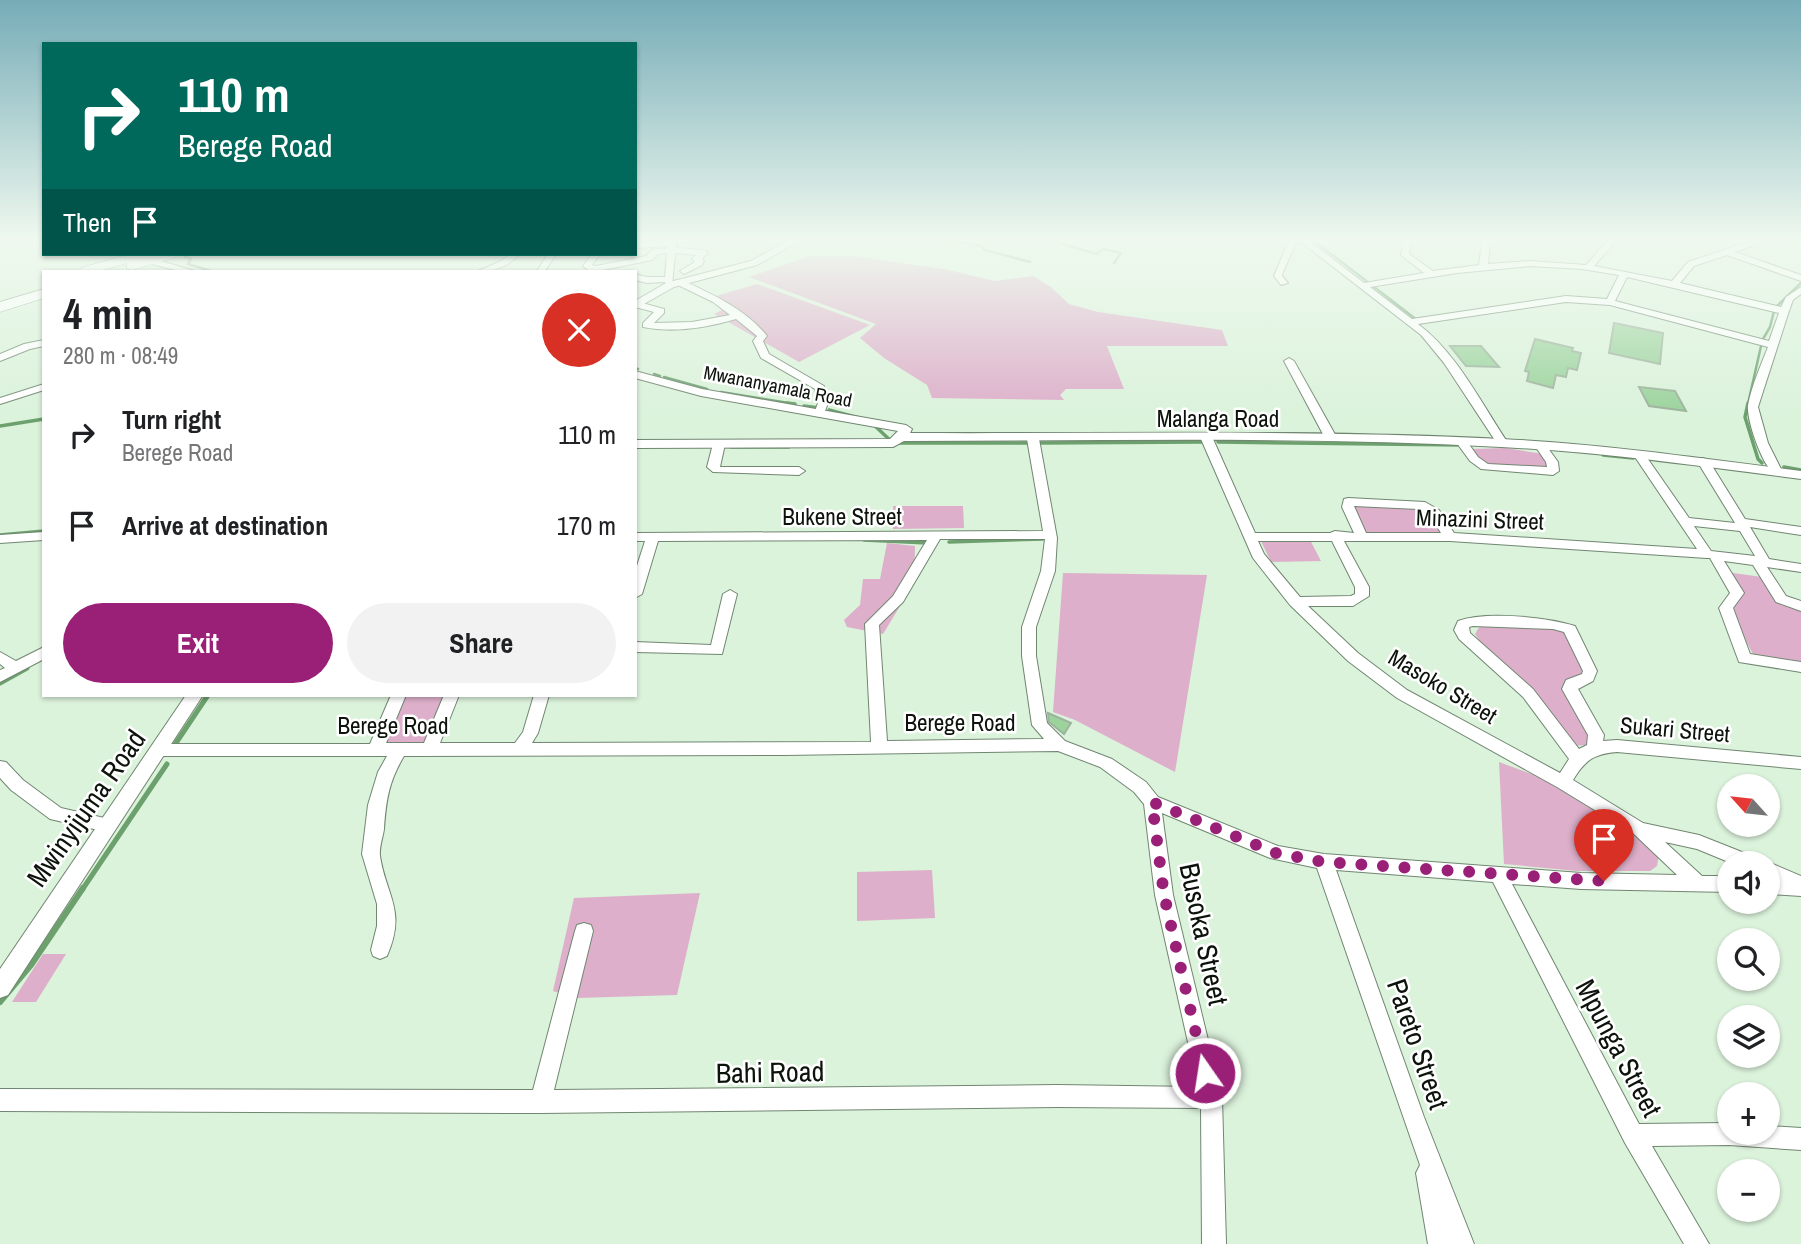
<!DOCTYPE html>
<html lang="en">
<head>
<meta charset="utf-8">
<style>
  body { margin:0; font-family:"Archivo Narrow",sans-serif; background:#f2f2f2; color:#202124; height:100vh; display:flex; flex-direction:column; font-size:26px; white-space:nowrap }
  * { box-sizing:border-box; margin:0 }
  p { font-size:23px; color:#757577 }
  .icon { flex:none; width:38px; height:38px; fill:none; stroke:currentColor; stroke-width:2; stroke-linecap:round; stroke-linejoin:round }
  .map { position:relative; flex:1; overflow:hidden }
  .details { position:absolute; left:42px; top:270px; width:595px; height:427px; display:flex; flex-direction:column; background:#fff; border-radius:0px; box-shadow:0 2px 5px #0004 }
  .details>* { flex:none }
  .guide { position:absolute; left:42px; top:42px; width:595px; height:214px; border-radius:0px; box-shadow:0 2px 5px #0004; background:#00695c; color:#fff; overflow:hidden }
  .needle { width:46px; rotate:297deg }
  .tools { position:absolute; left:1717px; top:774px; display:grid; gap:14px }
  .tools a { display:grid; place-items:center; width:63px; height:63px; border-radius:50%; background:#fff; box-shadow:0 2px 5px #0004; font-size:35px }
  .pin { position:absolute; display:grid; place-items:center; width:60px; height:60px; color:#fff; margin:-72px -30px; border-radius:50% 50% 50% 0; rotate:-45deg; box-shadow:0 0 7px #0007 }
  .pin .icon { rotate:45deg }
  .me { position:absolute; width:77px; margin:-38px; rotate:347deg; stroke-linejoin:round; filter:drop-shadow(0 0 5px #0008) }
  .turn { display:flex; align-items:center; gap:24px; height:147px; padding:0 21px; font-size:32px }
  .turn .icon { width:91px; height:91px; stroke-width:2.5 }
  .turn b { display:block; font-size:49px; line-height:60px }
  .then { display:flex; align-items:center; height:66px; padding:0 21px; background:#0003; gap:14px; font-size:26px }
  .round { display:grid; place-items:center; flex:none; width:74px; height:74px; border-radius:37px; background:#f2f2f2 }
  .summary { display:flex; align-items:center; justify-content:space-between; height:119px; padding:0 21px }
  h1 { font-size:42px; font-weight:700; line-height:52px }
  .primary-button { display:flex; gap:14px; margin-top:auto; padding:14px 21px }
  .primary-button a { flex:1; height:80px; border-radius:42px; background:#9a1f77; color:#fff; font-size:28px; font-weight:700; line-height:80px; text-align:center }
  .primary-button a+a { background:#f2f2f2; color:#202124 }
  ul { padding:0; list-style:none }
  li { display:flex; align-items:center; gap:21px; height:91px; padding:0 21px }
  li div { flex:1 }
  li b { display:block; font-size:26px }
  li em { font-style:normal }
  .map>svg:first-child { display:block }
</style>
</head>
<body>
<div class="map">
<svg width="1801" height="1244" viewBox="0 0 1801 1244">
  <rect width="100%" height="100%" fill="#dbf2db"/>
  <g fill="#ddafca">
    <path d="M810,256H854L949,270L994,281L1033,276L1051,287L1069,304L1098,312L1222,330L1228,346H1107L1124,389H1066L1060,395L1064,400L932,398L927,385L884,358L860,338L876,324L749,277Z"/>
    <path d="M757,284L870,325L799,362L714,314L730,306L716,296Z"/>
    <path d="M1506,448L1543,454L1550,470C1524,468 1484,476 1471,449Z"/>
    <path d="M1393,505L1430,510L1443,536L1365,535L1350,507Z"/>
    <path d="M893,506H963L964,528L893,529Z"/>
    <path d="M1310,540L1321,561L1271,562L1261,541Z"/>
    <path d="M887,543L915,546L914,583L883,634L847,627L844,620L860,605L863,579H880Z"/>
    <path d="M1726,572L1762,577L1783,605L1801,610V664L1754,656L1727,606L1740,597Z"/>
    <path d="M1063,573L1207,575L1175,772L1075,720L1053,712Z"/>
    <path d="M1481,624H1551L1573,630L1590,675L1572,684L1603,744L1573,746L1505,678L1475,634Z"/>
    <path d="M398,695H449L429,743L376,744Z"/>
    <path d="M1499,762L1537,776L1651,841L1659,854L1657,866L1650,871H1577L1504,864Z"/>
    <path d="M932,870L935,918L857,921V872Z"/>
    <path d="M700,893L677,995L577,998L553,991L574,898Z"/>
    <path d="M43,954H66L36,1002H12Z"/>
  </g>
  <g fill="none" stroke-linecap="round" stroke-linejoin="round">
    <g stroke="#6ca16e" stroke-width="2.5">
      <path d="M950,240L981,246L985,250L1030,262"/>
      <path d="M1049,240L1097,254L1103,249L1121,253L1114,263"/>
      <path d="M1313,240L1417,320"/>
      <path d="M190,254L185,257L191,259L188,264L211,271"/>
      <path d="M695,281L741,269"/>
      <path d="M1776,307L1801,283"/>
      <path d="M1763,339L1770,327L1774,311"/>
      <path d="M635,368L638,369"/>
      <path d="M654,374L660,376"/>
      <path d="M664,377L707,389"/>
      <path d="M721,392L795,404"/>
      <path d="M1748,404L1761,346"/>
    </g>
    <g stroke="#6ca16e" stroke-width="3.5">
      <path d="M787,403L795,404"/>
      <path d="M1748,403L1745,417L1758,459L1762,463"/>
      <path d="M804,406L820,408"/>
      <path d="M829,410L863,419"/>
      <path d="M873,424L893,443H1029"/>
      <path d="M0,426L44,419"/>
      <path d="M1218,442L1462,445"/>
      <path d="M1038,443L1203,442"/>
      <path d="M731,447H789"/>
      <path d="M1603,455L1633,458"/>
      <path d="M1784,467L1801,470"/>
      <path d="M0,535L44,531"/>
      <path d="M864,540L928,543"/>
      <path d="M949,542L1043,539"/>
    </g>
    <g stroke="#6ca16e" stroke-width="5">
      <path d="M0,683L27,668"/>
      <path d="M176,743L208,695"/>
      <path d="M82,890L167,764"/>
    </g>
    <path stroke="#6ca16e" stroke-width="6" d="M0,1002L31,965L83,888"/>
  </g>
  <g fill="#9cd39d" stroke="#9db39d" stroke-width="2">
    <path d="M1614,323L1663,333L1660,364L1609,353Z"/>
    <path d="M1535,339L1573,348L1572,351L1581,353L1577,370L1568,368L1566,377L1556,375L1553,388L1527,381L1529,372L1525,371Z"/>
    <path d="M1450,346H1481L1499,367L1466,366Z"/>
    <path d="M1639,387L1675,391L1686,411L1649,406Z"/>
    <path d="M1048,713L1071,723L1064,734L1049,722Z"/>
  </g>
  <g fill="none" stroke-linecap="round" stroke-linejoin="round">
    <defs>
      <g id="minor">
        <path d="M0,240H11L0,244Z"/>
        <path d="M668,240H676V248L704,250L708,253L702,259L704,261L702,265L684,274L680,271L695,262L692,259L696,255L675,253L672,287H666L665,282L647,283L635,280V274L647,277H665L667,253L658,254L652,260L598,271H589L583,266L592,254H600L592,265L596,266L646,256L652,250L667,248V246L635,248V242H668Z"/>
        <path d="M1289,240H1308L1364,283L1424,273L1401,255L1404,240H1412L1409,254L1433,271L1479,265L1482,240H1490L1488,264L1530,261L1586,265L1608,240H1617L1594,266L1672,281L1688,262L1754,240H1767L1735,252L1801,275V281L1727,255L1694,266L1680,283L1781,307L1786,297L1801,287V294L1793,300L1789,311L1758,407L1768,443L1782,471L1776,475C1763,469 1746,419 1748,405C1752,385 1761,365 1768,347L1610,305L1566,302L1418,324C1457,353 1481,403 1508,443L1502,446L1498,445L1444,363L1421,335L1301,242L1296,243L1283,272L1282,276L1288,283L1281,285L1274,276ZM1530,266L1582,269L1619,275L1607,299L1566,296L1412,319L1370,287L1457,273ZM1627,277L1779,313L1769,341L1615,301Z"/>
        <path d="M511,254H520C508,266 495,272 478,271L499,262Z"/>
        <path d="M548,254H556L545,271H537Z"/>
        <path d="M676,280H682C712,294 747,310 767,336L763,341L769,354L824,386L828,403L823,416H815L814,414L818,403L815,389L761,358L753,341L757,336L736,319C706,328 673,333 643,327V323L654,312L635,307V301L664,309V313L654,323L692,322L730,315L713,302L676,284Z"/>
        <path d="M44,340V346L30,349L0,361V354L24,344Z"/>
        <path d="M1289,358L1294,361L1337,438L1335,440H1327L1325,438L1284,361Z"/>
        <path d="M44,384V390L0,404V398Z"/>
        <path d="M1033,436L1039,439L1057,538L1055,571L1036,627V656L1047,723L1065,741L1112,759L1146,782L1158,797L1278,846L1324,854L1581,873L1677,875L1634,834L1557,787L1397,698L1348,661L1290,605L1253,558L1201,439L1203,437H1211L1213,439L1255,533H1330L1335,531L1354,533L1342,507L1344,499L1348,498L1425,502L1439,510L1454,533L1697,549L1633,454L1639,451L1643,452L1689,518L1735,523L1697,461L1703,458L1709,461L1745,519L1801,527V535L1750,527L1769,559L1801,564V572L1767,567L1786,596L1801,601V611L1776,602L1753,565L1724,561L1744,593L1733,608L1750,654L1801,662V672L1739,662L1719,608L1730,593L1710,558H1707L1450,541H1344L1369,587V596L1353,606H1308L1358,653L1407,690L1560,773L1569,759L1523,697L1459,639L1454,630L1458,621C1486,611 1547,617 1575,626L1597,671L1593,681L1578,689L1604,735L1603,741L1617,740L1801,757V769L1617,752C1594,754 1585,760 1573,780L1643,823L1699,835L1757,858L1760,863H1731L1697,849L1665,842L1702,876H1729V892L1581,889L1512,884L1639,1124L1729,1123V1132H1768V1126L1801,1128V1150L1729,1145L1652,1146L1709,1244H1684L1625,1143L1493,882L1336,870L1424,1117L1474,1244H1428L1416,1173L1420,1165L1317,868L1270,858L1162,813L1173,895L1222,1098L1226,1244H1202L1201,1108L1057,1107L540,1113L0,1111V1089L533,1090L575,931L577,925L584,923L591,925L593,931L554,1090L1057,1085L1198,1087L1155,895L1144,804L1134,792L1100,767L1058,751L784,755L404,756C389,781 386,800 384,829C383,837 379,847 380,856C386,896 407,910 387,956L380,959L373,956L371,950L377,926V904L362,854L368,805L378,772L387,756H161L155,754L153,750L155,746L161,744H370L391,695H406L386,743H424L444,695H459L440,743H515L523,732L534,695H549L538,733L532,743L871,742L865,624L893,596L927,540L658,541L642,594L635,598V572L645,541H635V533L1043,531L1027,439ZM1354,506L1418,509L1430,515L1441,533H1366ZM1694,526L1740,531L1755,556L1711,551ZM940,539H1045L1041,571L1022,627V656L1032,725L1044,739L887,741L879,625L903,602ZM1258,541H1332L1355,587V594L1351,596L1300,597L1264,554ZM1473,626L1553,629L1564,632L1583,671L1582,674L1566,680L1562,689L1588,735L1587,745L1579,749L1533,689L1470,633L1469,627Z"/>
        <path d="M1462,439L1466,440L1478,457L1488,464L1547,467L1546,462L1535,446L1541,443L1545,444L1558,462L1559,471L1553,475L1481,469L1470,461L1456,442Z"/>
        <path d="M719,441L725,444L720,467H799L805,471L799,475L713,472L707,467L713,444Z"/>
        <path d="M730,590L737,594L722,654L635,652V642L711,645L723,594Z"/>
        <path d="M44,647V659L0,682V670L5,668L0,664V652L16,661Z"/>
        <path d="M0,761L6,762L23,780L61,808L113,820L116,825L113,830L107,832L50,819L11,790L0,778Z"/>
        <path d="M1768,862L1801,876V896L1768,894Z"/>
      </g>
      <g id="tertiary">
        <path d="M789,240H801L757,265L674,287L635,309V301L666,283L751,261Z"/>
        <path d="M151,254H161L157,260L195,271H179L148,263L146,261Z"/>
        <path d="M635,371L702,389L906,425L912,429L910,433C1107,434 1305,429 1502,439C1602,444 1701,458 1801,471V479C1701,466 1602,452 1501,447C1303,436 1103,441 904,441L893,447L635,448V440L890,439L898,431L701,396L635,378Z"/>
        <path d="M44,532V540L0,543V535Z"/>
        <path d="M186,695H203L8,995L0,998V969Z"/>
      </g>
      <g id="trunk">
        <path d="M130,254H151L149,256L179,254L177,257L132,270L127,269V263L100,271H79L81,268Z"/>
        <path d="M44,289V298L0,312V302Z"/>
      </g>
    </defs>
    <use href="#minor" stroke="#718671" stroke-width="2"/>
    <use href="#tertiary" stroke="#718671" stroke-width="2"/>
    <use href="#trunk" stroke="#718671" stroke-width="1"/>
    <use href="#minor" fill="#fff" fill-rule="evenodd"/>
    <use href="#tertiary" fill="#fff" fill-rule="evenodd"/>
    <use href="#trunk" fill="#fff" fill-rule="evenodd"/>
  </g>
  <linearGradient id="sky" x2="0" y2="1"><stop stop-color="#76acb7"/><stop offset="0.58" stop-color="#eff9ef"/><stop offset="1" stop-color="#eff9ef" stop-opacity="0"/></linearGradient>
  <rect width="1801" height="414" fill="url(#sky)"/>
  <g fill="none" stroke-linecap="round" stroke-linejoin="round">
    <path stroke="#9a1f77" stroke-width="12" stroke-dasharray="0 21.6" d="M1205,1073L1164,895L1152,802L1276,853L1324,862L1604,881"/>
  </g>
  <g text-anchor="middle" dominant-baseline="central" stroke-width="5" stroke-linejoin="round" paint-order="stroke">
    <g font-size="19" fill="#0b130b" stroke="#fff">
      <text transform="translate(778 386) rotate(11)">Mwananyamala Road</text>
    </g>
    <g font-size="23" fill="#0b130b" stroke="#fff">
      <text x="1218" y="418">Malanga Road</text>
      <text x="842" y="516">Bukene Street</text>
      <text transform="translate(1480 519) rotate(2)">Minazini Street</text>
      <text transform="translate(1443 686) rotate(31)">Masoko Street</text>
      <text x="960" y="722">Berege Road</text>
      <text x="393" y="725">Berege Road</text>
      <text transform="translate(1675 729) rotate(5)">Sukari Street</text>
    </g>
    <g font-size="28" fill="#0b130b" stroke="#fff">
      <text transform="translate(86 808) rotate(-55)">Mwinyijuma Road</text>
      <text transform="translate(1204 934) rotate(78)">Busoka Street</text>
      <text transform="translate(1418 1044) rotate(71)">Pareto Street</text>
      <text transform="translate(1619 1048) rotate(62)">Mpunga Street</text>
      <text transform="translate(770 1072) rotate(-1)">Bahi Road</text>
    </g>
  </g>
</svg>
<div class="tools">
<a><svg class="needle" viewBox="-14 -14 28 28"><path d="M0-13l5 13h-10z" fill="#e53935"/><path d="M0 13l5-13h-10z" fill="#757577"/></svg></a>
<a><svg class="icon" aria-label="sound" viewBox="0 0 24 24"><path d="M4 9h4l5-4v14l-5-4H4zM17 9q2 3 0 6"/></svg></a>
<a><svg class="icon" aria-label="search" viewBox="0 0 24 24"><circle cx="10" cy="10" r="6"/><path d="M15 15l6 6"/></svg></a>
<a><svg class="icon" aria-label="layers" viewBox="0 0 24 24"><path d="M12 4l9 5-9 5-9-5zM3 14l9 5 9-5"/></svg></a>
<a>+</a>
<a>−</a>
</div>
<div class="pin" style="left:1604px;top:881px;background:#d93025"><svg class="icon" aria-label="arrive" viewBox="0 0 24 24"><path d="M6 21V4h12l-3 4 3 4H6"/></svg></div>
<svg class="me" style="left:1205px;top:1073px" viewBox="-20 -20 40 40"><circle r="17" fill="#9a1f77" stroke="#fff" stroke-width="3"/><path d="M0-11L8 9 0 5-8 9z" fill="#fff"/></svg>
<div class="guide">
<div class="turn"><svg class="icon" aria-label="right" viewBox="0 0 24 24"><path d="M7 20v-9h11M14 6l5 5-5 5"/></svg><div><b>110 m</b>Berege Road</div></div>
<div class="then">Then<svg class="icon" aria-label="arrive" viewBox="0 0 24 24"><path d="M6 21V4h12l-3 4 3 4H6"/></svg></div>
</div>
<section class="details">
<div class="summary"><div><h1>4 min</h1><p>280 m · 08:49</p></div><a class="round" style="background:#d93025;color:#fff"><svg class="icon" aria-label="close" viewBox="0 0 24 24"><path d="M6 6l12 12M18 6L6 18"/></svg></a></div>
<ul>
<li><svg class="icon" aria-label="right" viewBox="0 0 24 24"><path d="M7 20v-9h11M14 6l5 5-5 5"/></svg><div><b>Turn right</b><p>Berege Road</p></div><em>110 m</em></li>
<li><svg class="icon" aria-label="arrive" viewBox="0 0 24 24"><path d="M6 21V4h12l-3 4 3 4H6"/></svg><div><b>Arrive at destination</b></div><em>170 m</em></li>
</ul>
<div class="primary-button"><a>Exit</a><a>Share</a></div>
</section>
</div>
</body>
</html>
